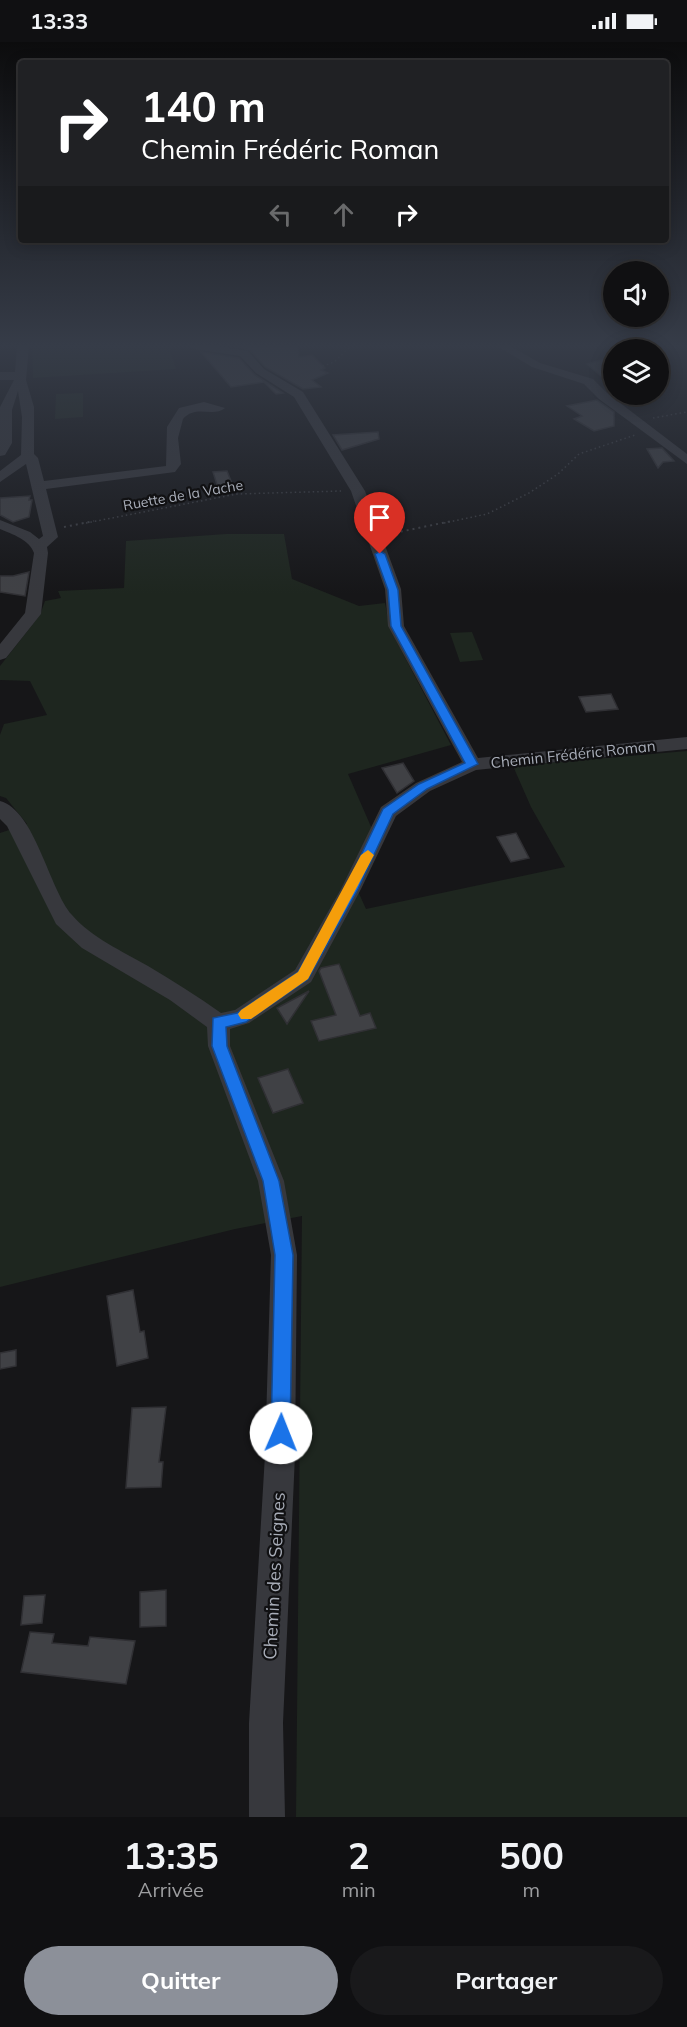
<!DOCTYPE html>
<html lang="fr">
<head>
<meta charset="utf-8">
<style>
  body { margin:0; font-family:Mulish,sans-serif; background:#19191b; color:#f1f3f6; height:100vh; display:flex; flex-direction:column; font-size:22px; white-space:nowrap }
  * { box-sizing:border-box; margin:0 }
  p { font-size:20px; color:#9c9d9f }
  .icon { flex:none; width:33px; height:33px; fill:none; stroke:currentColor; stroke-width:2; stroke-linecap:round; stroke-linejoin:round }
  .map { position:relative; height:1775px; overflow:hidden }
  .sheet { display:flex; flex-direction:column; background:#101012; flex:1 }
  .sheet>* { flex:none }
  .hud { position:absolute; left:18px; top:18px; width:651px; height:183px; border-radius:6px; box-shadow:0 3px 15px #0003,0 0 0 2px #303032; background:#202124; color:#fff; overflow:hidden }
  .buttons { position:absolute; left:603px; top:219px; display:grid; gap:12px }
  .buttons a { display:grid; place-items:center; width:66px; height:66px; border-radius:50%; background:#101012; box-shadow:0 3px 15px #0003,0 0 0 2px #303032; font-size:30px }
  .pin { position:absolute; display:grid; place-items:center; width:51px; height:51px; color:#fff; margin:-62px -26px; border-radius:50% 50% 50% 0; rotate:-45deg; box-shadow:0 0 6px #0007 }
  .pin .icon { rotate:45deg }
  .me { position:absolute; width:66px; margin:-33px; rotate:1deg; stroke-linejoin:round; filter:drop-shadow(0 0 4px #0008) }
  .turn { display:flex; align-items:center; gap:21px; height:126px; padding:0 24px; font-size:27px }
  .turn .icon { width:78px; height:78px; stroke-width:2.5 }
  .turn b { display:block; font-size:42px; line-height:51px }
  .lanes { display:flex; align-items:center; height:57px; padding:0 24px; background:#0003; justify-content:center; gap:30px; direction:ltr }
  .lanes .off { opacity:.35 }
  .eta { display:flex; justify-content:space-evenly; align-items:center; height:102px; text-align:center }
  .eta b { font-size:36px; font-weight:700; line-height:42px }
  .primary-button { display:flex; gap:12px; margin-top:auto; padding:12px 24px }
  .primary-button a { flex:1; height:69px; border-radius:36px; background:#8c9099; color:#fff; font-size:24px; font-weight:700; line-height:69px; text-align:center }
  .primary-button a+a { background:#19191b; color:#f1f3f6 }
  .status { display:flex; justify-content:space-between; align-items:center; height:42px; padding:0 30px; background:#101012; direction:ltr }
  .status svg { height:16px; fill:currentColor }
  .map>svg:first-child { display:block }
</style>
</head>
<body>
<div class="status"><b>13:33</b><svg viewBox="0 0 49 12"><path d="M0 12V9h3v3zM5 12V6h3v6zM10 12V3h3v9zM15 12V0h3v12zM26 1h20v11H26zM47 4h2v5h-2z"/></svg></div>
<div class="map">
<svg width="687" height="1775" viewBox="0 0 687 1775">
  <rect width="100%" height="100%" fill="#161618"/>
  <g fill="#1e261f">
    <path d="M32,304H173L170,309L176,327L33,336Z"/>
    <path d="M83,351V375L55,377L56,352Z"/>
    <path d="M226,492H284L292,537L359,564L385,561L390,587L451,703L348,732L372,787L352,836L366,867L565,825L531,765L513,724L687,709V1775H296L302,1174L235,1187L0,1245V791L27,782L6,756L0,754V693L4,682L47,673L30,639L0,638V624L40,573L45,559L61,556L58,549L124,546L126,499Z"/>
    <path d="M472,590L483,618L460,620L450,591Z"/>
  </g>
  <g fill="#404145" stroke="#303034" stroke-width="1.5">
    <path d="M234,304H298L299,315L312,313L325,326L321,328L328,331L312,338L321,345L303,347L265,325L250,308Z"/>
    <path d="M201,310L239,316L255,333L283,351L276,352L264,340L231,345Z"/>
    <path d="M614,314V345L587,322Z"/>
    <path d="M597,358L614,370V384L594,389L574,377L582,374L567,364Z"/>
    <path d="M378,390L379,397L342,408L333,393Z"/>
    <path d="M662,406L674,419L663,420L658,426L647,407Z"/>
    <path d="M227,429L233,444L218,446L213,430Z"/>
    <path d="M30,454L29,458H32L29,475L13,480L0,473V456Z"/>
    <path d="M29,530L25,554L0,550V534H13Z"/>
    <path d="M611,652L618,667L586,670L579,655Z"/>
    <path d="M403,721L414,739L397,751L382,726Z"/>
    <path d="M516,791L529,816L511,820L497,795Z"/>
    <path d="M339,922L360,974L370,971L376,986L319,999L311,979L336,973L319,929L321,926Z"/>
    <path d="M309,949L287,982L277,966Z"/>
    <path d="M288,1027L303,1061L273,1071L258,1036Z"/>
    <path d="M133,1248L140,1290L144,1289L148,1316L117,1324L107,1254Z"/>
    <path d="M16,1308V1324L0,1327V1311Z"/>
    <path d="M166,1365L159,1420H163L161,1445L126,1446L132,1366Z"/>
    <path d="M166,1548V1584L140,1585V1550Z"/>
    <path d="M45,1553L42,1581L21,1583L24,1554Z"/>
    <path d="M30,1590L54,1592L52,1601L88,1604L90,1595L135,1599L126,1642L21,1630Z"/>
  </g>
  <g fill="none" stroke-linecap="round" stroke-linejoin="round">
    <g stroke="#3d3f44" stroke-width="1.5" stroke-dasharray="1.5 3" stroke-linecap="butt">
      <path d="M293,335L334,320L351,304"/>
      <path d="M653,376L687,370"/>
      <path d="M86,481L237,452L341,449"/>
      <path d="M444,481L487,472L529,451L558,432L579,412L635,393"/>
    </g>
    <g stroke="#3d3f44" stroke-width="2" stroke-dasharray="2 4" stroke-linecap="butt">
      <path d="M64,485L94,479"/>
      <path d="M389,492L452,479"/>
    </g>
    <g fill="#37383d" fill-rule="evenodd">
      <path d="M17,304H29L26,338L34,365V412L38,416L44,439L166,424L167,385L179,366L204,360L225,366C213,376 196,362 183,377L178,396L181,422L175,430L46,447L58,495L47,505L48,511L41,572L6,616L0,618V602L25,571L34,511C30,498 12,492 0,487V478L30,490L39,497L43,494L26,422L0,440V429L21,413L22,375L18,349L12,368V401L5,413L0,414V365L14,338H0V330H15Z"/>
      <path d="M189,304H216L248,309L264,327L303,350L365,449L401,547L404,584L478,716L687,695V707L476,728L430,749L396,774L361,847L311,940L249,981L230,987V1004L284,1139L297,1213L295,1413L283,1681L285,1775H249V1681L265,1413L271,1213L258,1139L208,1004L207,985L170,958L82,906L56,882L7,784L0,777V759C35,768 49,847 72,873C92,896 122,909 148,924C173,939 197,954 221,971L235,968L295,928L341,847L381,765L416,741L462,720L388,584L385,547L351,449L294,355L256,331L240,314L195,307Z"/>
      <path d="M497,304H510L540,321L593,337L607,351L687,412V422L599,357L584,342L532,325Z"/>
    </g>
  </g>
  <linearGradient id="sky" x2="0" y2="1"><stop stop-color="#0c0c0d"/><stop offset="0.55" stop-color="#363c48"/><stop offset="1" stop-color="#363c48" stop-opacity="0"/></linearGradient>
  <rect width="687" height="552" fill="url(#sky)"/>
  <path fill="#1a73e8" stroke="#114b97" stroke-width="1.5" d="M380,509L385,512L398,548L401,584L478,722L427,747L393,772L358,847L308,937L246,980L226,985L227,1004L279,1139L293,1213L290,1391L287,1397L281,1400L274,1397L271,1391L275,1213L263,1139L212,1004L213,976L237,971L298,930L345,847L383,767L419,742L465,721L391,584L388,548L375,512Z"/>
  <path fill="#f59e0b" d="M368,808L374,813L308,937L251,977H241L238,972L241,968L298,930L361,813Z"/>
  <g text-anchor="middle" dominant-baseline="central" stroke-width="4.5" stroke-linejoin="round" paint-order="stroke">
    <g font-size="14" fill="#a8adb8" stroke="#111113">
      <text transform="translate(183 453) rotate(-10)">Ruette de la Vache</text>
    </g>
    <g font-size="15" fill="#a8adb8" stroke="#111113">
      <text transform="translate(573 712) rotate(-6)">Chemin Frédéric Roman</text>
    </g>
    <g font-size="18" fill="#a8adb8" stroke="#111113">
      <text transform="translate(274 1534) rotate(-87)">Chemin des Seignes</text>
    </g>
  </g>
</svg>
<div class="buttons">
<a><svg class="icon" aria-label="sound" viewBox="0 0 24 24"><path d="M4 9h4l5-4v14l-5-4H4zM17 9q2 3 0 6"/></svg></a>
<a><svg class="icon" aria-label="layers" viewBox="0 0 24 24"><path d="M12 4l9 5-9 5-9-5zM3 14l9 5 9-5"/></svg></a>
</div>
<div class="pin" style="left:380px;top:512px;background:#d93025"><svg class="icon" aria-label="arrive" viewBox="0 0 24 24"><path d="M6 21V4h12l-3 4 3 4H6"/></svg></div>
<svg class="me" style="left:281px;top:1391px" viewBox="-20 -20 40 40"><circle r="19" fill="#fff"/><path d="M0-13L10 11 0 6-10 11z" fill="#1a73e8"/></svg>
<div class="hud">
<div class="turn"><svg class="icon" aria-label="right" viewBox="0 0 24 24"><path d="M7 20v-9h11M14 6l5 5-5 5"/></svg><div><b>140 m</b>Chemin Frédéric Roman</div></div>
<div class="lanes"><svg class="icon off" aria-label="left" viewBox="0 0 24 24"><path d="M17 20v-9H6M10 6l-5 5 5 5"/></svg><svg class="icon off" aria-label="ahead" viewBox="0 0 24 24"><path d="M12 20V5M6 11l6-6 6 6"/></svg><svg class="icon" aria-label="right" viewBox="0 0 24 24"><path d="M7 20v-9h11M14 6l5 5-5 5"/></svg></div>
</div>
</div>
<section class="sheet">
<div class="eta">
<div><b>13:35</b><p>Arrivée</p></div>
<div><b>2</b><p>min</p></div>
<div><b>500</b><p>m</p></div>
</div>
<div class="primary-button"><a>Quitter</a><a>Partager</a></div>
</section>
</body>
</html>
